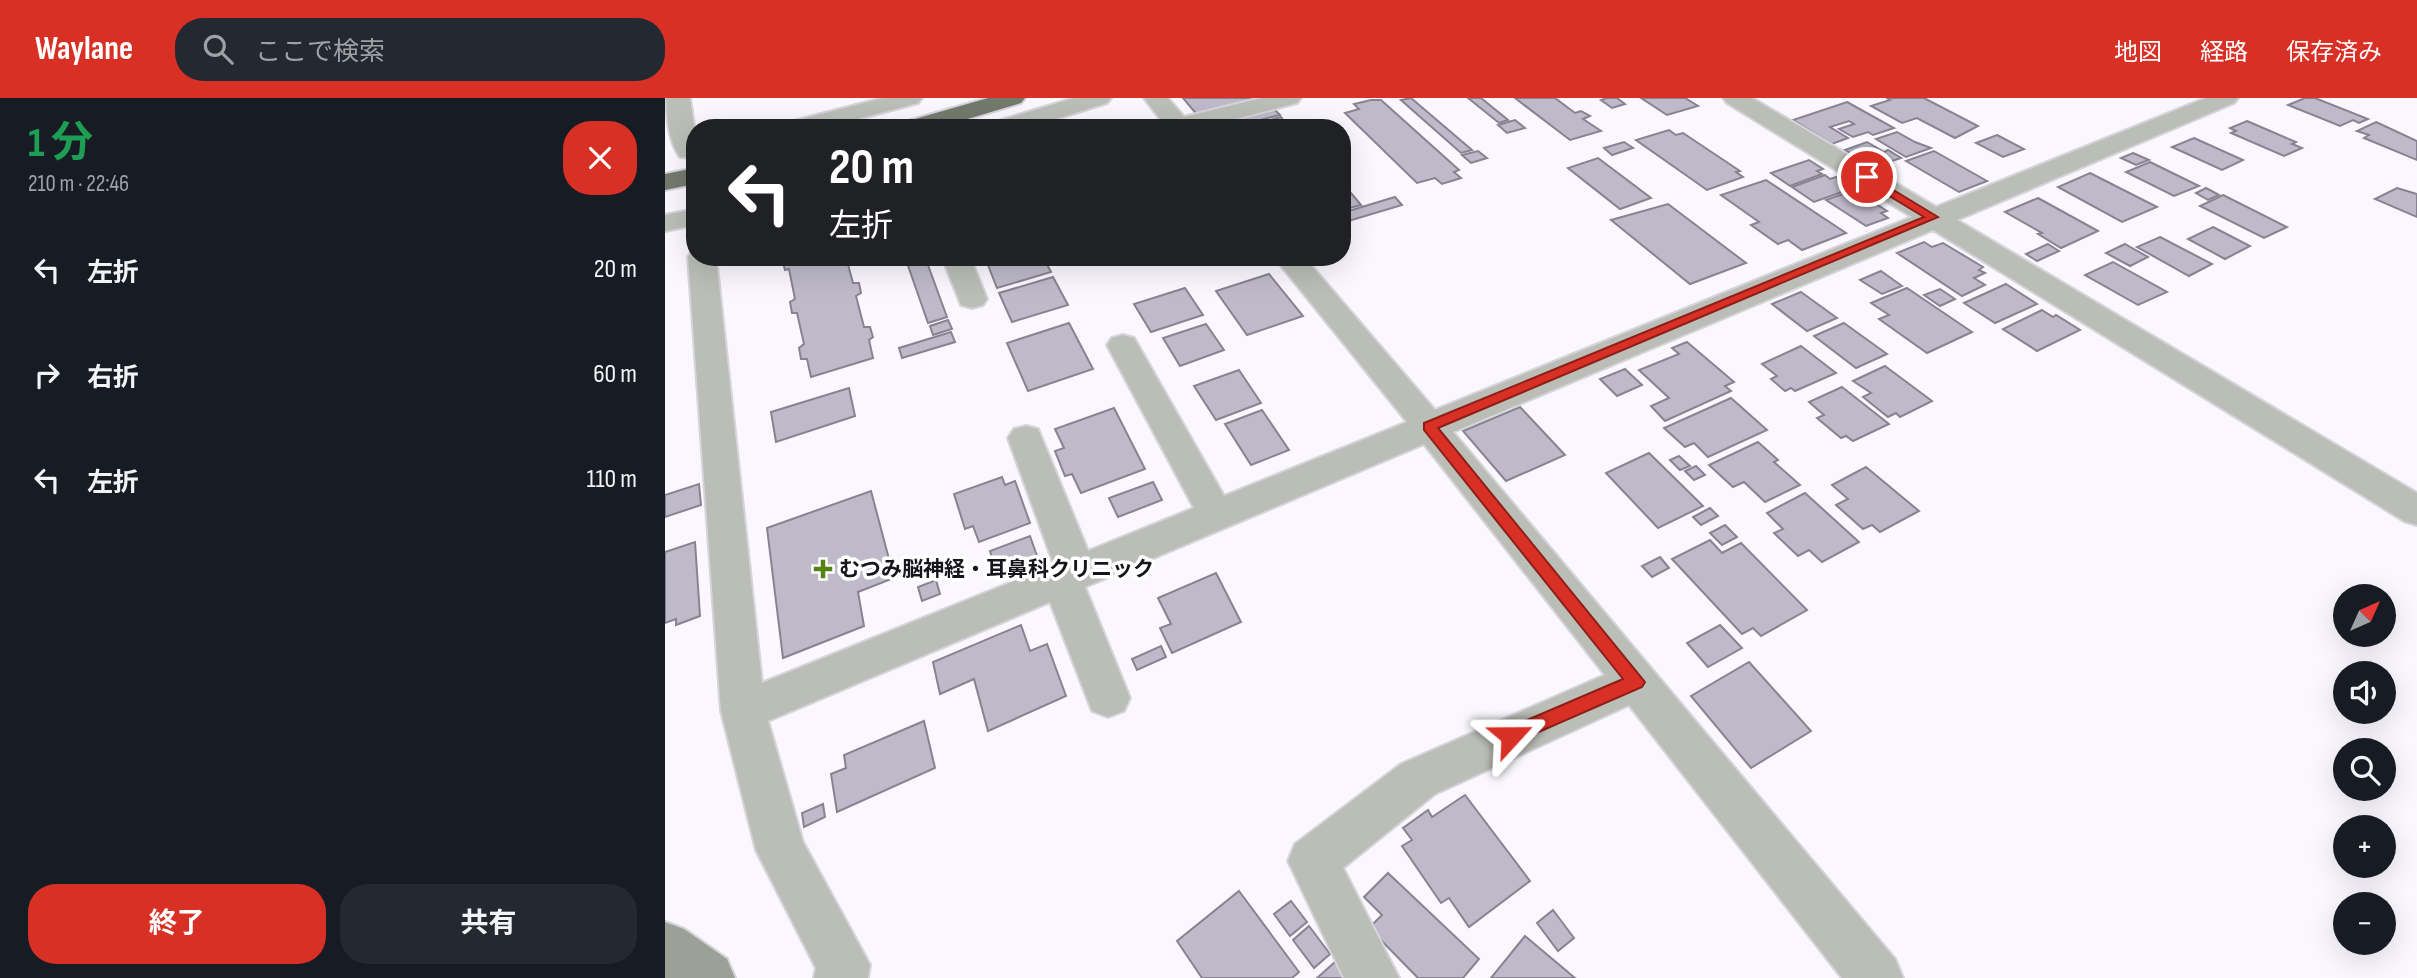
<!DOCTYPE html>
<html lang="ja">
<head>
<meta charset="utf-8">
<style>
  body { margin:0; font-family:"Sofia Sans Condensed","Noto Sans JP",sans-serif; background:#242831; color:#f1f3f6; height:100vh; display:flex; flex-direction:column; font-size:26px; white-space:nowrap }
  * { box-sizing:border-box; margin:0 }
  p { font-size:23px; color:#9ea1a6 }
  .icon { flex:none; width:38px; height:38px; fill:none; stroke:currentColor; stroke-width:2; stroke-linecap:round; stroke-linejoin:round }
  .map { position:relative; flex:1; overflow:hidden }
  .sheet { display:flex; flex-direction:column; background:#171b24; width:665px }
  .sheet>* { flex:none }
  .hud { position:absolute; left:21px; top:21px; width:665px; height:147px; border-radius:28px; box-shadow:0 7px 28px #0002; background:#202124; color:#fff; overflow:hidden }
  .needle { width:46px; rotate:45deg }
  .buttons { position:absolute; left:1668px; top:486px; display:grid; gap:14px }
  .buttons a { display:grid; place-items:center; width:63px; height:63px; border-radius:50%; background:#171b24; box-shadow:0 7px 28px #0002; font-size:35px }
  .pin { position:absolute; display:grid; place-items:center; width:60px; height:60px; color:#fff; margin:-30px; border:4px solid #fff; border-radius:50%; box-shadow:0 2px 7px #0007 }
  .me { position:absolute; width:77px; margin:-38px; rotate:66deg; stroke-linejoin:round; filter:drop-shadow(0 0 5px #0008) }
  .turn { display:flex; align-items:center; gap:24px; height:147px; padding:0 28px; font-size:32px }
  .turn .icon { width:91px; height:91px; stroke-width:2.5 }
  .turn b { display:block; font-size:49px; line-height:60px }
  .round { display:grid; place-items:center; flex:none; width:74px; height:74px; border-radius:28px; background:#242831 }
  .head { display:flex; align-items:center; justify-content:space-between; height:119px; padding:0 28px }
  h1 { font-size:42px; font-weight:700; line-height:52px; color:#1e9e55 }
  .primary-button { display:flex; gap:14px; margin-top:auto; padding:14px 28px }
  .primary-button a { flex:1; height:80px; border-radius:28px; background:#d93025; color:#fff; font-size:28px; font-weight:700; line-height:80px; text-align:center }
  .primary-button a+a { background:#242831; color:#f1f3f6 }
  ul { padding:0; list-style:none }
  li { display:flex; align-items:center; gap:21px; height:105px; padding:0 28px }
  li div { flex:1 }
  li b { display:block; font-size:26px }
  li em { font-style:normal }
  header { display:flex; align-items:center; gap:42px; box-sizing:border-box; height:98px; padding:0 35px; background:#d93025; color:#fff }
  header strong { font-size:33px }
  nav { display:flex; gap:38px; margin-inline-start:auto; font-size:24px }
  .search { width:490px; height:63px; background:#242831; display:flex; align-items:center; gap:18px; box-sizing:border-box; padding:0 24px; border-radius:28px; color:#9ea1a6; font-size:26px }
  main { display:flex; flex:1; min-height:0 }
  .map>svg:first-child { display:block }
</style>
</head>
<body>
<header>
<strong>Waylane</strong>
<div class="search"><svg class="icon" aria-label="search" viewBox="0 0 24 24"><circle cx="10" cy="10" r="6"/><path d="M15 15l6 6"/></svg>ここで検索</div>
<nav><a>地図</a><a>経路</a><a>保存済み</a></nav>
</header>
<main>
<section class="sheet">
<div class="head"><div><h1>1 分</h1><p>210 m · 22:46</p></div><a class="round" style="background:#d93025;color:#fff"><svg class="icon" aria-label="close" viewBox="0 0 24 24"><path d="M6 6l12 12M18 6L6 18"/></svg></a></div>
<ul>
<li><svg class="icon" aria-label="left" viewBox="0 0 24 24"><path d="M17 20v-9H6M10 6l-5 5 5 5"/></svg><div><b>左折</b></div><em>20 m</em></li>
<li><svg class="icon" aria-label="right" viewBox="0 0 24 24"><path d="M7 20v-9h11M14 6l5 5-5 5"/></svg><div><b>右折</b></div><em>60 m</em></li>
<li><svg class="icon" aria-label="left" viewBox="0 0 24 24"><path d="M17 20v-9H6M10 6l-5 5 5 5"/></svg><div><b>左折</b></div><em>110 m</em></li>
</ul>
<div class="primary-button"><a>終了</a><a>共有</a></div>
</section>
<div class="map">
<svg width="1752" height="880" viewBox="0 0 1752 880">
  <rect width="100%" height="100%" fill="#faf8fe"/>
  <g fill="#bebac9" stroke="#878391" stroke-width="2">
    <path d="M518,0H607L533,18Z"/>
    <path d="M746,0L807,52L796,55L736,2Z"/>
    <path d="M803,0H816L843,22L834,25Z"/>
    <path d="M850,0H890L910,15L916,13L925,18L918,21L936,33L905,42Z"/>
    <path d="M942,0H952L960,6L947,10L936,2Z"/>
    <path d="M976,0H1020L1033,8L1002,17Z"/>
    <path d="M1222,0H1259L1313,28L1290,40L1252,20L1237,25L1206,8L1225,2Z"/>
    <path d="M1640,0H1650L1703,21L1694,25L1688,22L1675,28L1623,7Z"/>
    <path d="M706,2H716L794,72L789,74L796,80L777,86L770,80L752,85L680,15L694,11L689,6Z"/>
    <path d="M1182,4L1229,30L1208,37L1203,34L1188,39L1174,31L1189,26L1184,23L1165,29L1183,40L1167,46L1128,22Z"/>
    <path d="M609,11L615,17L575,27L570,21Z"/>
    <path d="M616,19L624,29L575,30Z"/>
    <path d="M850,22L860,30L842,35L833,27Z"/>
    <path d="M1582,23L1631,44L1627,46L1637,50L1619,58L1566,35L1571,33L1565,30Z"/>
    <path d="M1711,24L1752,43V62L1699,40L1704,37L1692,33Z"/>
    <path d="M1004,32L1011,37L1018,35L1075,73L1071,74L1078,79L1042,92L971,42Z"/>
    <path d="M1232,34L1250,44L1266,50L1241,59L1211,41Z"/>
    <path d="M1332,37L1359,51L1338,59L1311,45Z"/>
    <path d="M1529,40L1578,62L1557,72L1507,49Z"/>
    <path d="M959,44L968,50L947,57L939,50Z"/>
    <path d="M1202,44L1219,54L1223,52L1236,60L1209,69L1180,52Z"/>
    <path d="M813,53L822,60L806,65L797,57Z"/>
    <path d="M1269,53L1322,83L1294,94L1241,63Z"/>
    <path d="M1468,55L1484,62L1471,67L1456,60Z"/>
    <path d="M933,60L986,100L955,111L903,70Z"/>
    <path d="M1144,62L1158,71L1152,73L1157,76L1125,88L1106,75Z"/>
    <path d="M1485,64L1534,88L1509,98L1461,74Z"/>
    <path d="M1425,75L1492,109L1457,124L1393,89Z"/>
    <path d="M1160,77L1165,81L1171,79L1188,90L1149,104L1127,89Z"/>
    <path d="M1101,82L1181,135L1137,152L1123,142L1113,146L1086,127L1094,124L1056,97Z"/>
    <path d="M1541,90L1554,97L1543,102L1531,95Z"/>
    <path d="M1732,90L1752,96V119L1710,101Z"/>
    <path d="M1189,92L1222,113L1216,115L1223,120L1201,128L1161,102Z"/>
    <path d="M686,95L696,107L677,112V98Z"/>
    <path d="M1558,97L1622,129L1599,140L1535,108Z"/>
    <path d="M730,99L737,107L677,125V115Z"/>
    <path d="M1373,100L1433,133L1396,150L1373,136L1377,135L1340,114Z"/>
    <path d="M1003,106L1081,165L1025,186L946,122Z"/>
    <path d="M1548,129L1585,148L1560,161L1523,141Z"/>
    <path d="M1495,139L1547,166L1524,178L1472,149Z"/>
    <path d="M1259,144L1267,149L1278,145L1318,169L1314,172L1320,175L1309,180L1320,187L1297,198L1232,155Z"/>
    <path d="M1383,146L1394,153L1372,163L1361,156Z"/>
    <path d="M1460,146L1483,159L1465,168L1441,155Z"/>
    <path d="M122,159H181L188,185H194L196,195L191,198L199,229H205L208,239L204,242L208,260L146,279L142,261H136L134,250L139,246L132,215H127L125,204L130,201L124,171L120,172L118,164Z"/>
    <path d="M240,159H260L282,219L263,225Z"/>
    <path d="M331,159H378L386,174L332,190L321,162Z"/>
    <path d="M1448,164L1502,194L1473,207L1420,177Z"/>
    <path d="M1216,173L1237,188L1217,196L1195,182Z"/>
    <path d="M604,176L638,218L582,237L551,193Z"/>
    <path d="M388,179L403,207L347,224L334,195Z"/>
    <path d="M1341,186L1372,206L1330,225L1299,205Z"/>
    <path d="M520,190L538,217L486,234L469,206Z"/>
    <path d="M1242,190L1307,234L1262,255L1214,221L1224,217L1206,205Z"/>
    <path d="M1275,191L1290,201L1275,208L1259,197Z"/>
    <path d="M1136,194L1172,220L1142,233L1107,206Z"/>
    <path d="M1377,212L1388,219L1391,217L1415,232L1372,253L1338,231Z"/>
    <path d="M283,222L287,231L268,237L265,228Z"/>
    <path d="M404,225L428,271L363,293L342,245Z"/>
    <path d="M1179,225L1222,256L1191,270L1149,238Z"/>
    <path d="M541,226L559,252L515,268L498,240Z"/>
    <path d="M286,234L290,244L237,260L234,250Z"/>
    <path d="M1022,244L1069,284L1060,288L1066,293L1000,323L986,308L1004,300L974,272L1014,256L1007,250Z"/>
    <path d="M1136,248L1171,275L1130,293L1126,290L1120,293L1106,281L1112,278L1097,266Z"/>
    <path d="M1220,268L1267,303L1235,319L1231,315L1223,319L1198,299L1206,295L1188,283Z"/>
    <path d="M960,271L977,287L952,298L935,281Z"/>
    <path d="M574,272L596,305L551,322L529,288Z"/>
    <path d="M1177,289L1224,326L1188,343L1181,338L1176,340L1152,320L1159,317L1144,304Z"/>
    <path d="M184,290L190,318L111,344L106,314Z"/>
    <path d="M1066,300L1102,332L1043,359L1029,345L1020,349L999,330Z"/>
    <path d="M855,309L900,357L841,383L798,333Z"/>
    <path d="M449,310L480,371L416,395L407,376L400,378L390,353L399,350L390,331Z"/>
    <path d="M597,312L624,352L586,367L560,326Z"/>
    <path d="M1093,344L1113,362L1109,364L1135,387L1100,404L1079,384L1068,389L1044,367Z"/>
    <path d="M984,355L1038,408L993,430L941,375Z"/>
    <path d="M1014,358L1025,368L1015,372L1005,362Z"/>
    <path d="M1031,368L1040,377L1029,382L1020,373Z"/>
    <path d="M1201,369L1254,413L1215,434L1207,427L1198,431L1171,407L1183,401L1167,387Z"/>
    <path d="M337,379L340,387L350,383L365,425L314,444L308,428L300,431L289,396Z"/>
    <path d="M488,384L497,402L453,419L444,400Z"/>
    <path d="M34,386L36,407L0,419V397Z"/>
    <path d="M206,393L229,480L193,494L199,528L118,560L102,430Z"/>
    <path d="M1140,395L1194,444L1157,464L1144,452L1133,458L1109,435L1118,431L1102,415Z"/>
    <path d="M1045,410L1053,418L1036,427L1028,419Z"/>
    <path d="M1060,427L1072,439L1057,447L1045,435Z"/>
    <path d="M365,438L372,458L332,475L325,453Z"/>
    <path d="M1045,442L1057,455L1076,445L1142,512L1096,538L1088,530L1077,536L1007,461Z"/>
    <path d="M30,444L35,518L11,527V521L0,525V454Z"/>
    <path d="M995,459L1004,470L987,479L977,468Z"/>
    <path d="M551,475L576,524L507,555L495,530L506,526L493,500Z"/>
    <path d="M271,482L275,496L257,503L253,489Z"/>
    <path d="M356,527L365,553L382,546L401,598L323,633L309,581L275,596L268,564Z"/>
    <path d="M1055,527L1077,550L1043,569L1022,545Z"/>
    <path d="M496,548L501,559L472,572L467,561Z"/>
    <path d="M1084,564L1146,633L1086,670L1026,598Z"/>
    <path d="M259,623L270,670L172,714L166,676L181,670L179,657Z"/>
    <path d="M800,697L865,783L804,829L784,800L776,805L737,748L747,742L738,730L763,712L767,719Z"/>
    <path d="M158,706L160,719L139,729L137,715Z"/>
    <path d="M723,775L814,861L798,880H753L704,830L717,817L699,799Z"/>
    <path d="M574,793L634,874L627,880H537L512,843Z"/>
    <path d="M626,803L642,824L625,838L609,816Z"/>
    <path d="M888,812L909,840L893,853L872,825Z"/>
    <path d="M644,828L665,856L649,870L628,842Z"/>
    <path d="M860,838L910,880H826Z"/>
    <path d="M670,864L682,880H652Z"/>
  </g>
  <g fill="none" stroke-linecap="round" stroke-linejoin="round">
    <defs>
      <g id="street">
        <path d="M1,0H25L30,35V60L15,59C3,42 2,20 1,0Z"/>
        <path d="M218,0H257L253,5L159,30H118L121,25Z"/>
        <path d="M409,0H446L442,5L362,30H324L327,25Z"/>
        <path d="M479,0H503L519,19L596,0H636L632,5L536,30H502Z"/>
        <path d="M1058,0H1087L1271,109L1541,0H1573L1569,5L1292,122L1752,395V427L1739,423L1268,132L788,334L1230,861L1238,880H1177L964,607L770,696L678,770L734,880H679L623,763L630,746L736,666L940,577L759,346L420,489L465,600L459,613L443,619L427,613L385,504L103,623L138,744L205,867L203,880H149L151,870L91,752L56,613L23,159L27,153L30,152V159H51L97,585L389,467L343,340L349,331L361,328L373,331L423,453L529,410L442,247L447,240L458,237L469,240L559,398L742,324L609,159H639L770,312L1247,119L1062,5Z"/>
        <path d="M30,111V127L0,133V117Z"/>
        <path d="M277,159H305L322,201L318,207L307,210L296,207Z"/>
      </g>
      <path id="secondary" d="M0,824L19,831L62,861L70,880H0Z"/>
      <g id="highway">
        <path d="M323,0H360L356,5L272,30H233L236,25Z"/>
        <path d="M30,70V86L0,92V76Z"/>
      </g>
    </defs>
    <use href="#street" stroke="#d6d4da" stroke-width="4"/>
    <use href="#secondary" stroke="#d6d4da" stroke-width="4"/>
    <use href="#highway" stroke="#d6d4da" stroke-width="4"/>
    <use href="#street" fill="#babeb7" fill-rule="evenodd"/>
    <use href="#secondary" fill="#9ca197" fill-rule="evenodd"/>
    <use href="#highway" fill="#737a6d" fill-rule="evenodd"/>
  </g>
  <path fill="#d93025" stroke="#8d1f18" stroke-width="2" d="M1202,76L1273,119L773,330L980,584L977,589L853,643L846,646L839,643L837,638L839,632L958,581L759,332V325L1259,119L1198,82L1197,79Z"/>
  <path fill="#558312" stroke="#fff" stroke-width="2.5" d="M154.5 460.5h7v7h7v7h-7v7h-7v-7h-7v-7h7z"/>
  <g text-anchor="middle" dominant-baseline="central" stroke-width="7" stroke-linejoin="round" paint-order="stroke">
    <g font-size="21" font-weight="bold" fill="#17151b" stroke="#fff" text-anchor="start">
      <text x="174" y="471">むつみ脳神経・耳鼻科クリニック</text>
    </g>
  </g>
</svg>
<div class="buttons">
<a><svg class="needle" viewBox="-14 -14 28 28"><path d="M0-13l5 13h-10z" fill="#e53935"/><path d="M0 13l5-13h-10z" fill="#9ea1a6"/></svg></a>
<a><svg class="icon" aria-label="sound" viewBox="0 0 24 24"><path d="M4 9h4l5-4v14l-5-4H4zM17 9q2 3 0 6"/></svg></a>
<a><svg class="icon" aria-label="search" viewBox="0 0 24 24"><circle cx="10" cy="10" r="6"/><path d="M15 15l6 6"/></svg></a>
<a>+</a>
<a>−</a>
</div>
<div class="pin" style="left:1202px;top:79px;background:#d93025"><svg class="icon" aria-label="arrive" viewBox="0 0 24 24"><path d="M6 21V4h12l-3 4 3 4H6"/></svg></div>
<svg class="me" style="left:846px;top:638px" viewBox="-20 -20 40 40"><path d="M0-17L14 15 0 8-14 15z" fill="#d93025" stroke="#fff" stroke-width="4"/></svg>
<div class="hud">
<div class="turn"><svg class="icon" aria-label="left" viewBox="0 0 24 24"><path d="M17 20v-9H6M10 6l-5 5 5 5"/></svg><div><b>20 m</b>左折</div></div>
</div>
</div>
</main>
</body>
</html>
